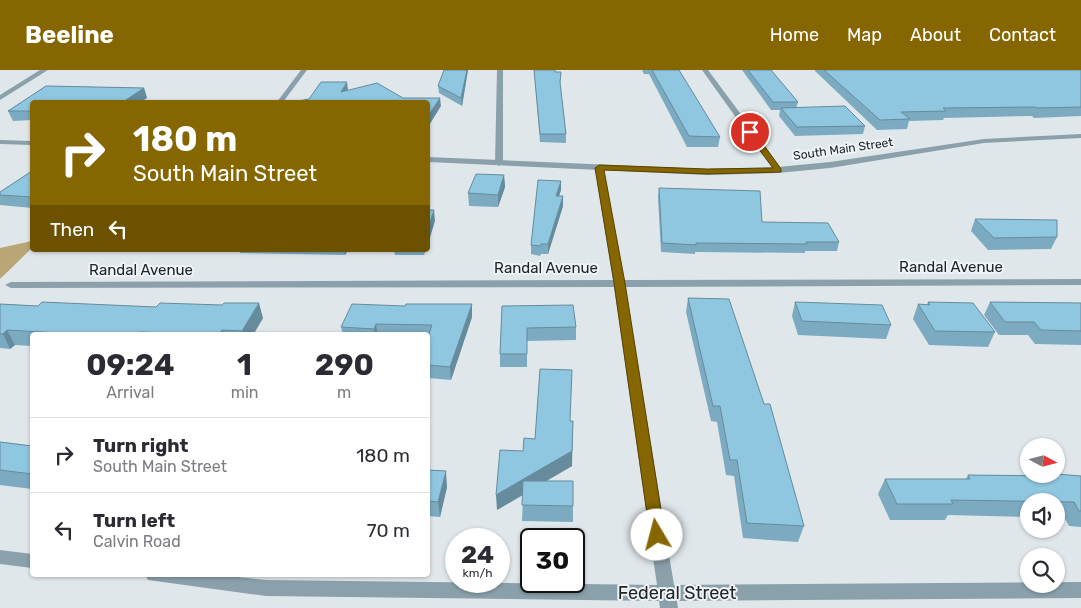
<!DOCTYPE html>
<html lang="en">
<head>
<meta charset="utf-8">
<style>
  body { margin:0; font-family:Rubik,sans-serif; background:#f7f7f7; color:#2b2b33; height:100vh; display:flex; flex-direction:column; font-size:19px; white-space:nowrap }
  * { box-sizing:border-box; margin:0 }
  p { font-size:16px; color:#7c7c81 }
  .icon { flex:none; width:28px; height:28px; fill:none; stroke:currentColor; stroke-width:2; stroke-linecap:round; stroke-linejoin:round }
  .map { position:relative; flex:1; overflow:hidden }
  .sheet { position:absolute; left:30px; top:262px; width:400px; height:245px; display:flex; flex-direction:column; background:#fff; border-radius:5px; box-shadow:0 1px 4px #0004 }
  .sheet>* { flex:none }
  .top-card { position:absolute; left:30px; top:30px; width:400px; height:152px; border-radius:5px; box-shadow:0 1px 4px #0004; background:#866600; color:#fff; overflow:hidden }
  .needle { width:32px; rotate:97deg }
  .controls { position:absolute; left:1020px; top:368px; display:grid; gap:10px }
  .controls a { display:grid; place-items:center; width:45px; height:45px; border-radius:50%; background:#fff; box-shadow:0 1px 4px #0004; font-size:25px }
  .speed { position:absolute; left:445px; top:458px; display:flex; gap:10px; font-size:25px; font-weight:700; text-align:center }
  .speed>* { display:grid; place-content:center; width:65px; height:65px; border-radius:50%; background:#fff; box-shadow:0 1px 4px #0004; line-height:1 }
  .speed small { font-size:12px; font-weight:400 }
  .speed .limit { border:2px solid #111; border-radius:8px; background:#fff; color:#111 }
  .pin { position:absolute; display:grid; place-items:center; width:42px; height:42px; color:#fff; margin:-21px; border:2px solid #fff; border-radius:50%; box-shadow:0 1px 5px #0007 }
  .me { position:absolute; width:55px; margin:-28px; rotate:352deg; stroke-linejoin:round; filter:drop-shadow(0 0 4px #0008) }
  .turn { display:flex; align-items:center; gap:18px; height:105px; padding:0 20px; font-size:22px }
  .turn .icon { width:65px; height:65px; stroke-width:2.5 }
  .turn b { display:block; font-size:35px; line-height:42px }
  .then { display:flex; align-items:center; height:48px; padding:0 20px; background:#0003; gap:10px; font-size:19px }
  .eta { display:flex; justify-content:space-evenly; align-items:center; height:85px; text-align:center }
  .eta b { font-size:30px; font-weight:700; line-height:35px }
  ul { padding:0; list-style:none }
  li { display:flex; align-items:center; gap:15px; height:75px; padding:0 20px; border-top:1px solid #e1e1e2 }
  li div { flex:1 }
  li b { display:block; font-size:19px }
  li em { font-style:normal }
  header { display:flex; align-items:center; gap:30px; box-sizing:border-box; height:70px; padding:0 25px; background:#866600; color:#fff }
  header strong { font-size:24px }
  nav { display:flex; gap:28px; margin-inline-start:auto; font-size:18px }
  .map>svg:first-child { display:block }
</style>
</head>
<body>
<header>
<strong>Beeline</strong>
<nav><a>Home</a><a>Map</a><a>About</a><a>Contact</a></nav>
</header>
<div class="map">
<svg width="1081" height="538" viewBox="0 0 1081 538">
  <rect width="100%" height="100%" fill="#e0e7ea"/>
  <path fill="#baa577" d="M32,171V178L0,209V178Z"/>
  <g fill="none" stroke-linecap="round" stroke-linejoin="round">
    <g fill="#8aa0ab" fill-rule="evenodd">
      <path d="M40,0H48L0,30V25Z"/>
      <path d="M301,0H307L283,32H277Z"/>
      <path d="M497,0H503V93L499,96L495,93Z"/>
      <path d="M702,0H708L781,98V102H775Z"/>
      <path d="M599,95L603,98L624,210L1081,209V215L625,217L674,515L1081,512V528L677,531L678,538H660L659,531L266,526L148,510L145,505H220L266,510L657,515L614,217L11,218L5,215L11,212L613,210L595,98Z"/>
      <path d="M0,480L32,484V498L0,494Z"/>
    </g>
    <g fill="#8aa0ab" fill-rule="evenodd">
      <path d="M1081,64V68L984,73L830,98L778,103L707,105L428,92V87L707,99L778,97L830,92L984,69Z"/>
      <path d="M0,70L32,71V75L0,74Z"/>
    </g>
  </g>
  <g fill="#7cabc1">
    <path d="M444,0H468L462,36L439,23L438,16Z"/>
    <path d="M534,0H555V2H561L560,15L566,64V73L540,72Z"/>
    <path d="M642,0H679L720,67L718,77H687L649,4H644Z"/>
    <path d="M742,0H771L798,32L796,38L865,56L863,64L795,66L779,46L780,40H771Z"/>
    <path d="M815,0H1081V46L1034,48L1032,46L944,48L943,50L909,51L907,59L877,60L815,1Z"/>
    <path d="M46,16L144,18L147,28L140,32H32V50L13,51L8,41Z"/>
    <path d="M32,101V138L0,135V122Z"/>
    <path d="M504,105L505,117L498,137L469,136L468,123Z"/>
    <path d="M561,111V120L559,126H563V136L548,184H541L540,186L531,184V175Z"/>
    <path d="M659,118L762,152L839,172L837,181H805V183L695,182V184L661,182L658,127Z"/>
    <path d="M975,149L1057,167L1051,179L988,180L971,161Z"/>
    <path d="M239,180H348L345,185L240,183Z"/>
    <path d="M394,180H426L424,185H395Z"/>
    <path d="M688,228L804,456L798,472L743,468L734,406L726,405L717,352L711,351L686,242Z"/>
    <path d="M795,232L891,255L886,269L798,265L792,246Z"/>
    <path d="M928,232L995,262L988,277L929,275L913,249L918,234L927,235Z"/>
    <path d="M990,232L1081,233V275L1035,274L1028,265H999L984,245Z"/>
    <path d="M0,234L38,236L263,248L253,265H32V276L15,275L10,279L0,278Z"/>
    <path d="M472,234V247L451,310L428,308V265H343L341,257L405,236Z"/>
    <path d="M502,236L576,257V270L527,271V297H500V284Z"/>
    <path d="M570,351L572,396L546,411L573,436V452L522,451L523,425L497,440L523,381L535,369Z"/>
    <path d="M0,372L32,376V419L0,415Z"/>
    <path d="M428,400L447,417L440,447L428,446Z"/>
    <path d="M1057,404L1081,406V457L1069,456L1064,447H1056V431H1029V447L948,445L945,450H890L878,424L885,409H966L968,405L1056,406Z"/>
  </g>
  <g fill="#658b9d">
    <path d="M467,0H468L462,36L461,28Z"/>
    <path d="M347,12L348,20L341,22Z"/>
    <path d="M144,18L147,28L140,32H123Z"/>
    <path d="M440,28L441,36L428,57V46Z"/>
    <path d="M504,105L505,117L498,137V125Z"/>
    <path d="M561,111V120L556,135V126Z"/>
    <path d="M563,126V136L548,184V174Z"/>
    <path d="M434,140L435,151L428,174V159Z"/>
    <path d="M344,180H348L345,185Z"/>
    <path d="M259,233L263,248L253,265H244L242,261Z"/>
    <path d="M472,234V247L451,310L450,297Z"/>
    <path d="M376,254L378,265H375L374,259Z"/>
    <path d="M7,260L15,275L10,279L3,264Z"/>
    <path d="M222,260L224,265H221L220,263Z"/>
    <path d="M573,351L572,396L497,440L496,425Z"/>
    <path d="M446,401L447,417L440,447L438,432Z"/>
  </g>
  <g fill="#90c7e0" stroke="#658b9d">
    <path d="M444,0H467L461,28L438,16Z"/>
    <path d="M534,0H555V2H561L560,12L566,64H540Z"/>
    <path d="M652,0H679L720,67L689,66Z"/>
    <path d="M748,0H771L798,32H773Z"/>
    <path d="M824,0H1081V37L1038,38L1035,37L943,38L946,41L901,42L910,49L880,50Z"/>
    <path d="M321,12H347L341,22L377,13L403,28H440L428,46V32H293L309,29Z"/>
    <path d="M46,16L144,18L123,32H32V41H8Z"/>
    <path d="M845,36L865,56L797,57L781,38Z"/>
    <path d="M32,101V127L0,125V122Z"/>
    <path d="M476,104L504,105L498,125L468,123Z"/>
    <path d="M538,110L561,111L556,126H563L548,174H541L540,176L531,175Z"/>
    <path d="M659,118L760,121L762,152L828,153L839,172H806L807,174L696,173V175L662,173Z"/>
    <path d="M428,140H434L428,159Z"/>
    <path d="M975,149L1057,150V167L994,168Z"/>
    <path d="M688,228L729,229L764,334H770L804,456L747,453L737,390H730L720,336H713Z"/>
    <path d="M42,232L156,237L160,233L222,235L224,233H259L242,261L222,260L220,263H211L209,265L140,262L138,265H57L59,263L7,260L3,264H0V234L38,236Z"/>
    <path d="M795,232L882,235L891,255L802,251Z"/>
    <path d="M928,232L973,233L995,262L935,261L918,234L930,235Z"/>
    <path d="M990,232L1081,233V261L1041,260L1034,252H1005Z"/>
    <path d="M352,234L405,236L406,234H472L450,297L428,295V267L432,255L376,254L374,259L341,257Z"/>
    <path d="M573,235L576,257L527,258V284H500L502,236Z"/>
    <path d="M540,299L572,300L570,351H573L572,381L496,425L500,380L523,381L524,368L535,369Z"/>
    <path d="M0,372L32,376V404L0,400Z"/>
    <path d="M428,400L446,401L438,432L428,431Z"/>
    <path d="M1057,404L1081,406V441H1079L1074,432L951,430L953,434H897L885,409H970L968,405L1058,406Z"/>
    <path d="M523,411H573V436L522,435Z"/>
  </g>
  <path fill="#866600" stroke="#574200" d="M750,59L753,60L781,99V102L707,104L604,100L625,213L665,465L663,470L657,471L652,470L650,465L614,213L595,98L599,95L707,99L773,98L746,62Z"/>
  <g text-anchor="middle" dominant-baseline="central" stroke-width="4" stroke-linejoin="round" paint-order="stroke">
    <g font-size="12" fill="#222526" stroke="#eef4f7">
      <text transform="translate(843 79) rotate(-8)">South Main Street</text>
    </g>
    <g font-size="15" fill="#222526" stroke="#eef4f7">
      <text x="951" y="197">Randal Avenue</text>
      <text x="546" y="198">Randal Avenue</text>
      <text x="141" y="200">Randal Avenue</text>
    </g>
    <g font-size="18" fill="#222526" stroke="#eef4f7">
      <text x="677" y="523">Federal Street</text>
    </g>
  </g>
</svg>
<div class="controls">
<a><svg class="needle" viewBox="-14 -14 28 28"><path d="M0-13l5 13h-10z" fill="#e53935"/><path d="M0 13l5-13h-10z" fill="#7c7c81"/></svg></a>
<a><svg class="icon" aria-label="sound" viewBox="0 0 24 24"><path d="M4 9h4l5-4v14l-5-4H4zM17 9q2 3 0 6"/></svg></a>
<a><svg class="icon" aria-label="search" viewBox="0 0 24 24"><circle cx="10" cy="10" r="6"/><path d="M15 15l6 6"/></svg></a>
</div>
<div class="speed"><div>24<small>km/h</small></div><div class="limit">30</div></div>
<div class="pin" style="left:750px;top:62px;background:#d93025"><svg class="icon" aria-label="arrive" viewBox="0 0 24 24"><path d="M6 21V4h12l-3 4 3 4H6"/></svg></div>
<svg class="me" style="left:657px;top:465px" viewBox="-20 -20 40 40"><circle r="19" fill="#fff"/><path d="M0-13L10 11 0 6-10 11z" fill="#866600"/></svg>
<div class="top-card">
<div class="turn"><svg class="icon" aria-label="right" viewBox="0 0 24 24"><path d="M7 20v-9h11M14 6l5 5-5 5"/></svg><div><b>180 m</b>South Main Street</div></div>
<div class="then">Then<svg class="icon" aria-label="left" viewBox="0 0 24 24"><path d="M17 20v-9H6M10 6l-5 5 5 5"/></svg></div>
</div>
<section class="sheet">
<div class="eta">
<div><b>09:24</b><p>Arrival</p></div>
<div><b>1</b><p>min</p></div>
<div><b>290</b><p>m</p></div>
</div>
<ul>
<li><svg class="icon" aria-label="right" viewBox="0 0 24 24"><path d="M7 20v-9h11M14 6l5 5-5 5"/></svg><div><b>Turn right</b><p>South Main Street</p></div><em>180 m</em></li>
<li><svg class="icon" aria-label="left" viewBox="0 0 24 24"><path d="M17 20v-9H6M10 6l-5 5 5 5"/></svg><div><b>Turn left</b><p>Calvin Road</p></div><em>70 m</em></li>
</ul>
</section>
</div>
</body>
</html>
